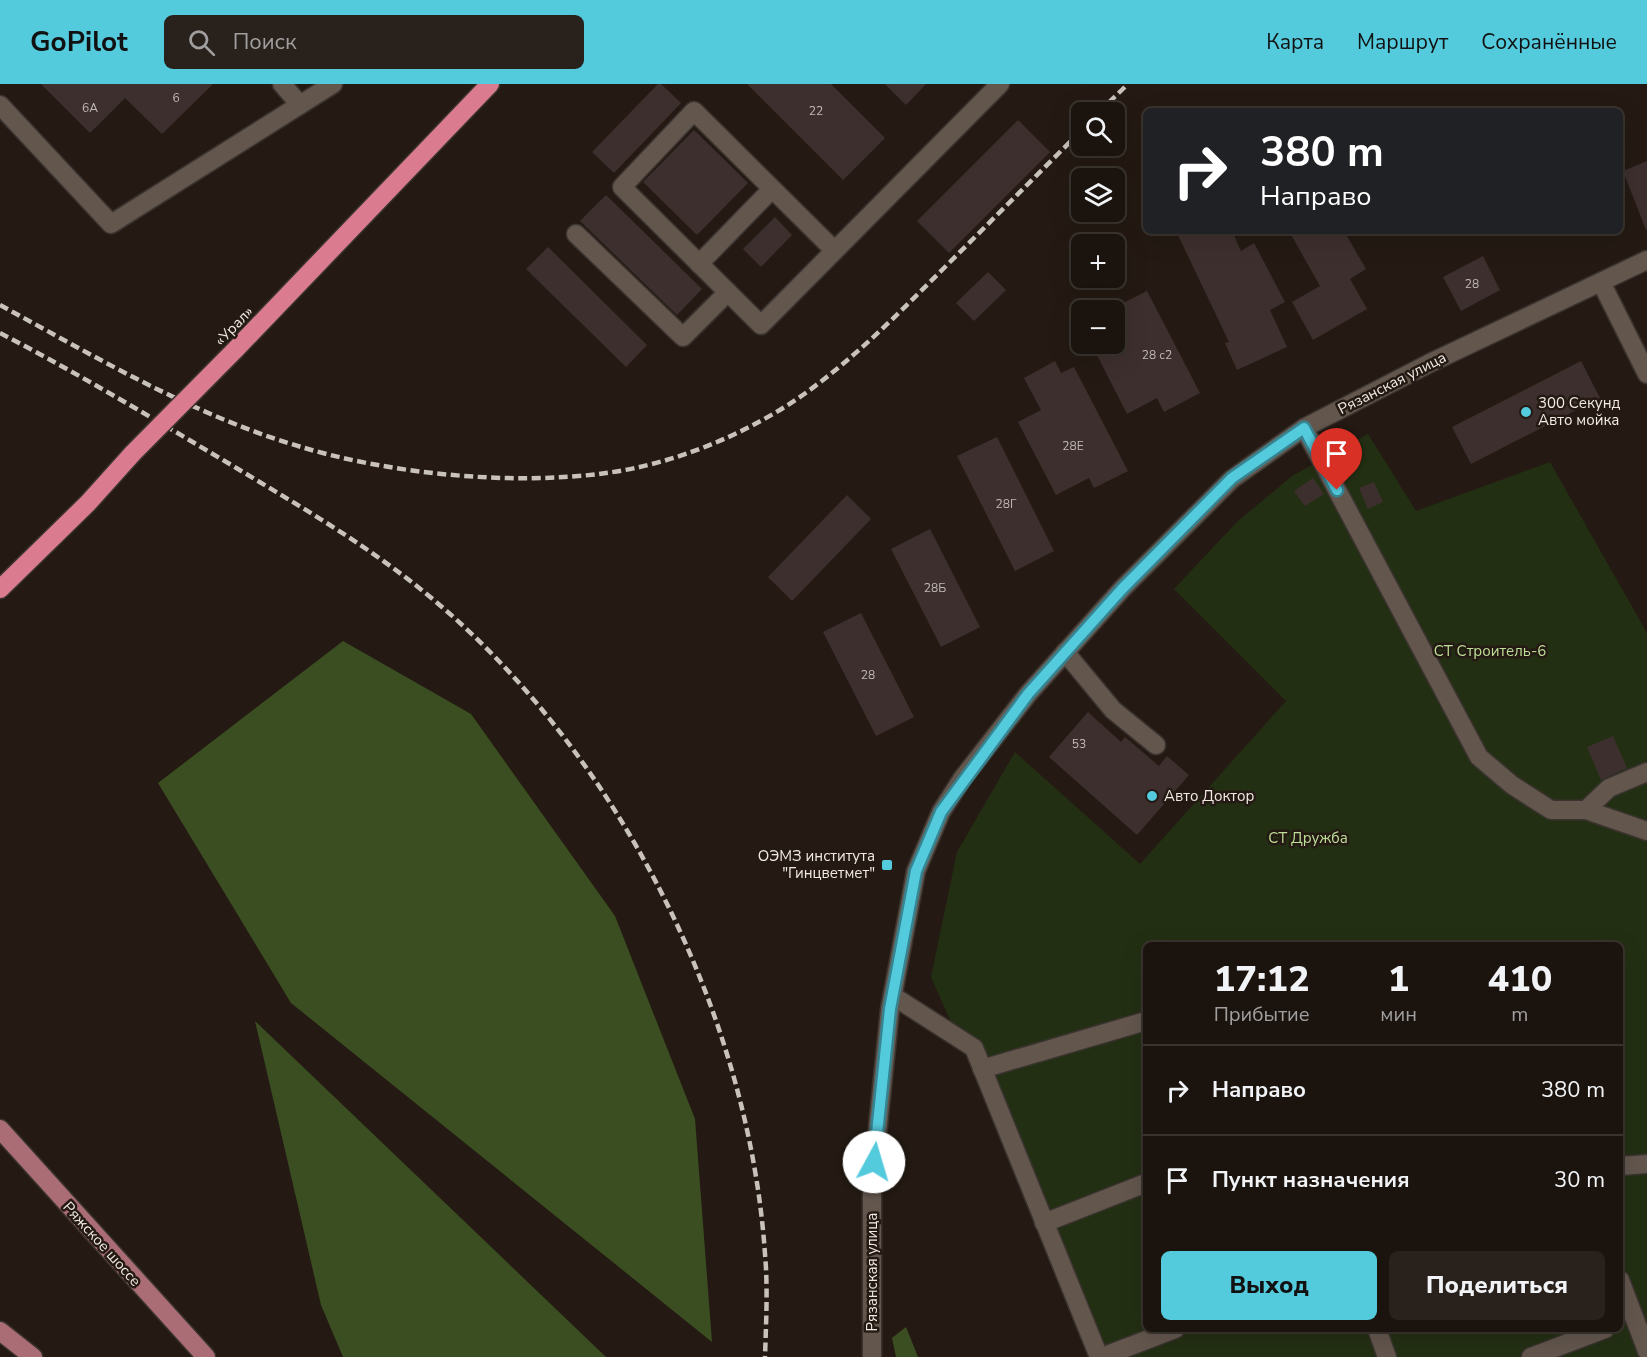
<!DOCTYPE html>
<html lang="ru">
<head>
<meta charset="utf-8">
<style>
  body { margin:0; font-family:"Nunito Sans",sans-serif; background:#28211c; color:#f1f3f6; height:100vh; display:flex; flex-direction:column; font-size:22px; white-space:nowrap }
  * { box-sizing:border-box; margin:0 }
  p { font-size:20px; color:#a09e9e }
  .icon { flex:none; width:33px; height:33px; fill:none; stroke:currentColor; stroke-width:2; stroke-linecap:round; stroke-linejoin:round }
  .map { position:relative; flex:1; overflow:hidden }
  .panel { position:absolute; left:1143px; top:858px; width:480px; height:390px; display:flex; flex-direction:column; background:#1b140e; border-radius:9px; box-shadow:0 6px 24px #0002,0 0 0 2px #39332e }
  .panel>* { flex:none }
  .guide { position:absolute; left:1143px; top:24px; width:480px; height:126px; border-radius:9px; box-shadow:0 6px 24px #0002,0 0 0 2px #39332e; background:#202124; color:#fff; overflow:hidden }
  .controls { position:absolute; left:1071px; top:18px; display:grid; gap:12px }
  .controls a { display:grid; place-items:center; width:54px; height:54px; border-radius:9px; background:#1b140e; box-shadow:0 6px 24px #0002,0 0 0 2px #39332e; font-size:30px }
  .pin { position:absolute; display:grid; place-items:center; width:51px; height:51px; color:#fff; margin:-62px -26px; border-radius:50% 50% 50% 0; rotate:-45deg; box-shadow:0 0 6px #0007 }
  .pin .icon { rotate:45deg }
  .me { position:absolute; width:66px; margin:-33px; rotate:6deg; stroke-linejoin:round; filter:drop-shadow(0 0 4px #0008) }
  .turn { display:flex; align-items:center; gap:21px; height:126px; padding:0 18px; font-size:27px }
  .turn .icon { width:78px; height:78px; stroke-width:2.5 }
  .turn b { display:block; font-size:42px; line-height:51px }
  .eta { display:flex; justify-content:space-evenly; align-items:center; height:102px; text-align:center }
  .eta b { font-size:36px; font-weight:800; line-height:42px }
  .action { display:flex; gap:12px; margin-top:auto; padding:12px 18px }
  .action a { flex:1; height:69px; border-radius:9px; background:#54cadd; color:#111; font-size:24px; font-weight:800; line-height:69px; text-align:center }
  .action a+a { background:#28211c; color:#f1f3f6 }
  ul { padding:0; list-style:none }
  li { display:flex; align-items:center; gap:18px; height:90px; padding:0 18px; border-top:2px solid #39332e }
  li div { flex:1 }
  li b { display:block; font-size:22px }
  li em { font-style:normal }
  header { display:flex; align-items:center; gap:36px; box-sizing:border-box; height:84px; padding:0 30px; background:#54cadd; color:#111 }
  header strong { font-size:28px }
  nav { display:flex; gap:33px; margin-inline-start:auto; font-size:21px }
  .search { width:420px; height:54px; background:#28211c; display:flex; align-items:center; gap:15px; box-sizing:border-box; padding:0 21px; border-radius:9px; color:#a09e9e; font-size:22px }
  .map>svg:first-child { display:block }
</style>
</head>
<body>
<header>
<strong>GoPilot</strong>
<div class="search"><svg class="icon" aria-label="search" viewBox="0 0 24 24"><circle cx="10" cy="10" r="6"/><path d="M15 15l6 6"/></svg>Поиск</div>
<nav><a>Карта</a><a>Маршрут</a><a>Сохранённые</a></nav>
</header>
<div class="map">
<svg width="1647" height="1273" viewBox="0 0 1647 1273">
  <rect width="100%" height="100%" fill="#241a13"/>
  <path fill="#232f13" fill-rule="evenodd" d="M1368,350L1416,427L1550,378L1647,549V1273H1099L931,893L957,768L1015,668L1140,780L1286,617L1174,505L1237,438L1292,392ZM1146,861H1620V1245H1146Z"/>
  <g fill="#3b4e21">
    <path d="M343,557L471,630L615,832L695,1035L712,1258L291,919L158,699Z"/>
    <path d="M255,937L606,1273H343L321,1221Z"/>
    <path d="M906,1243L918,1273H896L892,1254Z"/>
  </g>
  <g fill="#3d2f2d">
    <path d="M41,0H213L162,50L125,14L90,49Z"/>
    <path d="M658,0H661L681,19L614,89L592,68Z"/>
    <path d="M747,0H831L885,54L843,96Z"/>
    <path d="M885,0H926L906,21Z"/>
    <path d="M1018,36L1050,68L949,169L917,137Z"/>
    <path d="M694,46L748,99L697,151L643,98Z"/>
    <path d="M1647,77V146H1646L1623,87Z"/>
    <path d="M606,111L702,205L677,231L580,137Z"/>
    <path d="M775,133L792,151L761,183L743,165Z"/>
    <path d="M1176,147H1232L1241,167L1254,159L1285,218L1270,226L1287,263L1237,286L1225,259L1229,258Z"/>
    <path d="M1289,147H1344L1366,185L1350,195L1367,225L1313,256L1292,218L1320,202Z"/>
    <path d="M548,163L647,261L626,283L526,185Z"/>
    <path d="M1483,172L1500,206L1461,227L1443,193Z"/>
    <path d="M988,188L1006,206L974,237L956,219Z"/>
    <path d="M1147,207L1200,309L1164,328L1157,314L1127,330L1097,271L1126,256L1114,233V226L1111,225Z"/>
    <path d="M1055,277L1061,289L1074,283L1128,387L1094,404L1089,394L1056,411L1018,338L1041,326L1024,294Z"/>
    <path d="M1581,277L1600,314L1471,380L1452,343Z"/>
    <path d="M997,353L1054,467L1015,487L957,372Z"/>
    <path d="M1313,394L1324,410L1305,422L1294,407Z"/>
    <path d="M1374,398L1383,418L1368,425L1359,404Z"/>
    <path d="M847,411L871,435L792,517L768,493Z"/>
    <path d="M930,445L980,543L941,563L891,465Z"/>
    <path d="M861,529L914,633L876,652L823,548Z"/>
    <path d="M1088,628L1121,658L1125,653L1159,682L1167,672L1189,691L1137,751L1049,673Z"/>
    <path d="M1613,652L1627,684L1601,696L1587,663Z"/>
  </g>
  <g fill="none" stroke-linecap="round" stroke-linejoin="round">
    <defs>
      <g id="minor">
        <path d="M282,0L300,21"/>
        <path d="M0,21L111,140L333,0"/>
        <path d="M576,150L683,253L728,208"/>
        <path d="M834,166L694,27L622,103L761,241L1000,0"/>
        <path d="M699,180L772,105"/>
        <path d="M1601,198L1647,290"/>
        <path d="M1304,344L1479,673L1512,701L1551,726H1586L1647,747"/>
        <path d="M1065,568L1113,626L1156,661"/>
        <path d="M1586,726L1609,704L1647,688"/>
        <path d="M893,912L974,964L1099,1273"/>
        <path d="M982,985L1146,937"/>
        <path d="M1620,1082L1647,1080"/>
        <path d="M1044,1139L1146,1099"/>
        <path d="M1620,1196L1647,1267"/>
        <path d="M1377,1245L1387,1273"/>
        <path d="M872,1273V1100L890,925L916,787L941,728L962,695L1028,610L1122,505L1232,395L1304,344L1430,279L1647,176"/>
        <path d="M1102,1273L1175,1245"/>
        <path d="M1531,1273L1605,1245"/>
      </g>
      <g id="major">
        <path d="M0,1045L206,1273"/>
        <path d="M0,1247L33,1273"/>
      </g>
      <g id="highway">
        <path d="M235,266L490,0"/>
        <path d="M0,505L88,419L133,369"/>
      </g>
    </defs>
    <use href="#minor" stroke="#3a332f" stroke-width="21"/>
    <use href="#major" stroke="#3a332f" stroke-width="21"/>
    <use href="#highway" stroke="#3a332f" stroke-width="21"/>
    <use href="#minor" stroke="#62564d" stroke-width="18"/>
    <use href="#major" stroke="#aa6c75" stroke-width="18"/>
    <use href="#highway" stroke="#da7b90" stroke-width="18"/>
    <g stroke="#c9c2bc" stroke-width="4.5" stroke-dasharray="9 4.5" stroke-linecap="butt">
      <path d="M1099,28L1128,0"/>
      <path d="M0,221C96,273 193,331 298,362C389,390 512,402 606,389C675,380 750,349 807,308C858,271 901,227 945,183C991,137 1036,92 1082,46"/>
      <path d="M0,249C81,291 159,338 238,385C308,427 380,469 442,523C622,678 749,933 765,1170C768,1204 766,1239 765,1273"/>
    </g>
    <defs>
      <path id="highway-bridge" d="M133,369L235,266"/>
    </defs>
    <use href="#highway-bridge" stroke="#3a332f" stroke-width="21" stroke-linecap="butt"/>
    <use href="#highway-bridge" stroke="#da7b90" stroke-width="18"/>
  </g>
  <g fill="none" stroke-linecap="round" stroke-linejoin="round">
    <defs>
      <path id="route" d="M874,1078L890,925L916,787L941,728L1028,610L1122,505L1232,394L1304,344L1337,406"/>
    </defs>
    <use href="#route" stroke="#378390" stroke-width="15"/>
    <use href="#route" stroke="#54cadd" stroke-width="10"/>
  </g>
  <g fill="#54cadd" stroke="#241a13" stroke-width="2">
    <circle cx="1526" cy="328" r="6"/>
    <circle cx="1152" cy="712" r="6"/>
    <rect x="881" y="775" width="12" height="12" rx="3"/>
  </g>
  <g text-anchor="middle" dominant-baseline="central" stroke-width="5" stroke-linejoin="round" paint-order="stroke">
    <g font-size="12" fill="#c3bab6">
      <text x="176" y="14">6</text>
      <text x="90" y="24">6А</text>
      <text x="816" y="27">22</text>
      <text x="1472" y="200">28</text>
      <text x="1157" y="271">28 с2</text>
      <text x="1073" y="362">28Е</text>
      <text x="1006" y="420">28Г</text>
      <text x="935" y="504">28Б</text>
      <text x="868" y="591">28</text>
      <text x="1079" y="660">53</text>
    </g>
    <g font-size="15" fill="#f0e9e4" stroke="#241a13">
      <text transform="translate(234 242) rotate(-46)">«Урал»</text>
      <text transform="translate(1392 299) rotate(-27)">Рязанская улица</text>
      <text transform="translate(102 1160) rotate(48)">Ряжское шоссе</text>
      <text transform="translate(872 1188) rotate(-90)">Рязанская улица</text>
    </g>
    <g font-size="15" fill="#f0e9e4" stroke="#241a13" text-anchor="start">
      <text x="1538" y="319">300 Секунд<tspan x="1538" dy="17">Авто мойка</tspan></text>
      <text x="1164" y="712">Авто Доктор</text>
      <text x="875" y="772" text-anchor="end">ОЭМЗ института<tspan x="875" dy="17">"Гинцветмет"</tspan></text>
    </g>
    <g font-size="15" fill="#bedf97" stroke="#241a13">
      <text x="1490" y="567">СТ Строитель-6</text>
      <text x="1308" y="754">СТ Дружба</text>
    </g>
  </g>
</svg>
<div class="controls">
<a><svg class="icon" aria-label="search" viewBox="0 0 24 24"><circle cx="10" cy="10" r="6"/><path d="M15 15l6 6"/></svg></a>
<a><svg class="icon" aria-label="layers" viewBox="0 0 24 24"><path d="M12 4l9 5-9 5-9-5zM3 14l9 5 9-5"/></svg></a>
<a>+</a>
<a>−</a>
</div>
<div class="pin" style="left:1337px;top:406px;background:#d93025"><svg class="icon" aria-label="arrive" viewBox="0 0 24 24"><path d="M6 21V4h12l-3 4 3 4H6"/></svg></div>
<svg class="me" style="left:874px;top:1078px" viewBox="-20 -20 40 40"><circle r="19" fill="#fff"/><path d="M0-13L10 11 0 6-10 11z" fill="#54cadd"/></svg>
<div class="guide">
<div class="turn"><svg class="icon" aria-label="right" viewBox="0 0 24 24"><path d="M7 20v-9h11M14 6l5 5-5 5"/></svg><div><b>380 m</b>Направо</div></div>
</div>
<section class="panel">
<div class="eta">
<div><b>17:12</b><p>Прибытие</p></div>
<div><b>1</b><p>мин</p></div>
<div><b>410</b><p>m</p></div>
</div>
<ul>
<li><svg class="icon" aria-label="right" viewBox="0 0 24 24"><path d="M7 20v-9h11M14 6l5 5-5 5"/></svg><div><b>Направо</b></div><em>380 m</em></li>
<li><svg class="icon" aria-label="arrive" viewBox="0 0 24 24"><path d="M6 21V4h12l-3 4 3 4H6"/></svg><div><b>Пункт назначения</b></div><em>30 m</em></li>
</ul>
<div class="action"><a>Выход</a><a>Поделиться</a></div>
</section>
</div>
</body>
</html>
